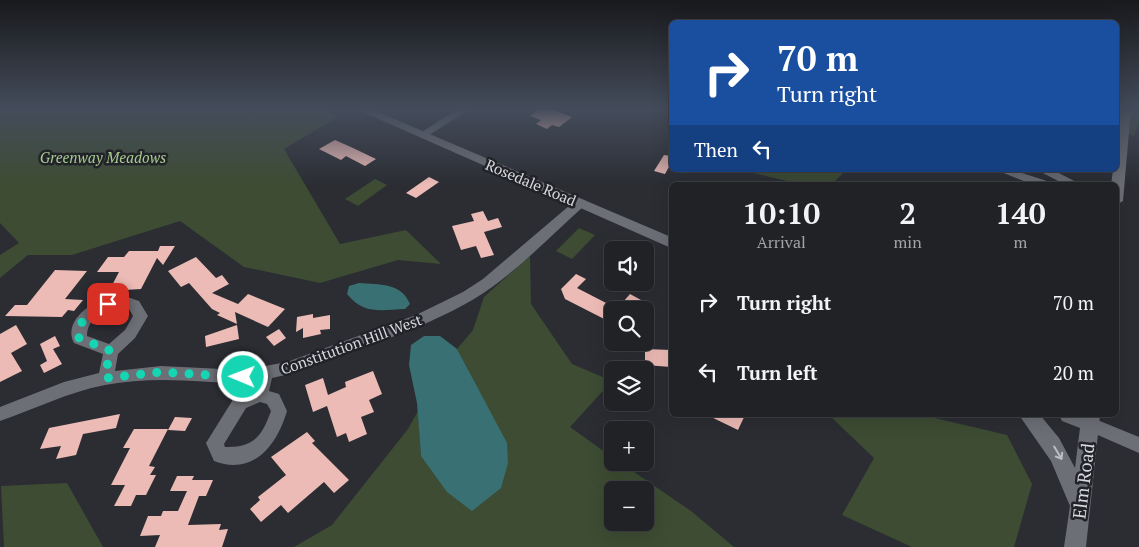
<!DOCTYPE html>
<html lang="en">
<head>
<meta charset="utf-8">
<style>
  body { margin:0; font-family:"PT Serif",serif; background:#282a2e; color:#f1f3f6; height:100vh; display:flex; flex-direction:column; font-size:19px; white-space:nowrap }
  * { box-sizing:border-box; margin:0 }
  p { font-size:16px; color:#a2a4a7 }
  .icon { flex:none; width:28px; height:28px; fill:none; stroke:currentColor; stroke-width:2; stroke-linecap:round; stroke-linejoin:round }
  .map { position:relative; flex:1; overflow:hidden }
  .panel { position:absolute; left:669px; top:182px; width:450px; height:235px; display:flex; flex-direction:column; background:#202226; border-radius:8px; box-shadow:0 5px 20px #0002,0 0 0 1px #3d3f43 }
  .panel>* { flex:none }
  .banner { position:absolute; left:669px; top:20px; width:450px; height:152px; border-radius:8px; box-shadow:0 5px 20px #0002,0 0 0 1px #3d3f43; background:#1a4fa0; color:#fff; overflow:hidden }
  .tools { position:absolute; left:604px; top:241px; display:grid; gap:10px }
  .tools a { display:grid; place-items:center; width:50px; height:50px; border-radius:8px; background:#202226; box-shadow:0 5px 20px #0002,0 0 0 1px #3d3f43; font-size:25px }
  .pin { position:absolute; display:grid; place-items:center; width:42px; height:42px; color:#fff; margin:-21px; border-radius:10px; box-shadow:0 2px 8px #0006 }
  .me { position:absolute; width:55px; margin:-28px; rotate:271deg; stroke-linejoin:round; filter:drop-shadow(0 0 4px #0008) }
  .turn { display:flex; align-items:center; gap:18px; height:105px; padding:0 25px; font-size:22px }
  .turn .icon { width:65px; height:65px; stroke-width:2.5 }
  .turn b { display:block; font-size:35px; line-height:42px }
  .then { display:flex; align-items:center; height:48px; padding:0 25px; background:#0003; gap:10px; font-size:19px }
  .eta { display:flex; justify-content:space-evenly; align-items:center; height:85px; text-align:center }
  .eta b { font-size:30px; font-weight:700; line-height:35px }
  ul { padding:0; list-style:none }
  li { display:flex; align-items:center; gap:15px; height:70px; padding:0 25px }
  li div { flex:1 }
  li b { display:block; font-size:19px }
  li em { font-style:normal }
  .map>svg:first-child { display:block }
</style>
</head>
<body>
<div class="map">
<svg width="1139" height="547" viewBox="0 0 1139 547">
  <rect width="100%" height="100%" fill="#2b2d33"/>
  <g fill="#3d4c33" fill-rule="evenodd">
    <path d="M0,109H323L339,116L284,149L340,244L406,230L441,264L398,260L320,283L244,267L180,221L72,255H28L0,278V255L19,243L0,223Z"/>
    <path d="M1116,109H1139V122L1134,136L1116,131Z"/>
    <path d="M741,170H846L831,185H804Z"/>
    <path d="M375,179L387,185L358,206L345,199Z"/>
    <path d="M579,228L595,235L572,259L556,251Z"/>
    <path d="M530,256L531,304L572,364L612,381L570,427L612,457V462L621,463L691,511L734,547H294L332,525L408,429L418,411L421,456L483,400L457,349L473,330L484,297ZM612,490H645V522H612Z"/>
    <path d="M829,415H922L1007,435L1032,484L1014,547H912L842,515L874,458Z"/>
    <path d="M67,483L103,547H4L1,486Z"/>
  </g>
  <g fill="#397073">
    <path d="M359,283C379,285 401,282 410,304L405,309C381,310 364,315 347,294L349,286Z"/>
    <path d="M424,336H440L457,349L507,443L508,463L501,488L472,511L447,492L421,456L417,403L409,365L411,345Z"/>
  </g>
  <g fill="#edbbb6">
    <path d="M539,109H551L572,117L559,127L552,125L547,129L536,124L541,120L530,116Z"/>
    <path d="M335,140L353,148L376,159L365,166L346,156L341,160L319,149Z"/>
    <path d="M664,155L671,156V163L665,174L654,171Z"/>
    <path d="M429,177L439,182L416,198L406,193Z"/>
    <path d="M483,211L488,221L498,218L502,227L484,232L494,255L481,258L476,246L461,250L452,226L474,221L471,214Z"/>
    <path d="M160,246H175L163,265L157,258L141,289L109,291L119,272H97L108,257H124L129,251H158Z"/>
    <path d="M196,257L216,278L222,275L229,284L212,293L238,304L248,294L285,309L268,327L235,312L237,324L217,315L220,313L212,309L189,283L181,287L168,271Z"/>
    <path d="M55,270L87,271L65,299L83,300L74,311L68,310L62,317L5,316L15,305H27Z"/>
    <path d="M576,274L586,279L577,288L612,306V323L565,299L561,289Z"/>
    <path d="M630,294L641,300L633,310H616Z"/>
    <path d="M313,314V318L330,315V329L320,330L321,334L303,338V328L296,332L297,317Z"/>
    <path d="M16,325L27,344L11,353L22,371L0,382V334Z"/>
    <path d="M237,325L239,339L206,347L205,336Z"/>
    <path d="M279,329L286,338L274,346L266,337Z"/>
    <path d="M55,336L60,346L53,349L62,364L44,373L40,365L47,361L40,344Z"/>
    <path d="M645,349L671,350V367L645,365Z"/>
    <path d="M373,371L382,394L369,400L374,412L361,417L367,434L349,442L346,433L337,437L327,406L313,412L305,385L323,378L328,395L346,387L345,382Z"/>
    <path d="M120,414L116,428L83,434L76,455L56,459L61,446L40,449L49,428Z"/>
    <path d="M707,415H745L738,430Z"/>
    <path d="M175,417L192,418L185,431L168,430Z"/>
    <path d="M134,429H168L149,466L155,467L150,475H156L146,495H136L131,506H114L125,485H111L130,448H123Z"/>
    <path d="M307,432L315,441L312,443L349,480L334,493L324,482L288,513L281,505L261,522L250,509L260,500L258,497L286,475L271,457Z"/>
    <path d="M177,476H194L192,480H213L206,496H199L188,525L221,524L219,530L228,529L222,547H155L160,535L140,536L148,516H161L163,511H178L187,491H170Z"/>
  </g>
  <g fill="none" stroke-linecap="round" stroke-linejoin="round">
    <path fill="#6d6f76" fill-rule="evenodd" d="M182,109H189L186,111Z"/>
    <g fill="#6d6f76" fill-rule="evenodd">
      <path d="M458,109H470L426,137L422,138L417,135Z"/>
      <path d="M996,170H1013L1050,182L1052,185H1034Z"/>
      <path d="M1037,170H1053L1082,185H1066Z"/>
      <path d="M580,199L584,200L586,203L584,206C550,236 513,276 474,299C418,332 353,350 294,373L272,378L269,391L279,394L287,411C277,445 254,476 214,461L206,443L234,398L253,391L255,381L243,384C198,381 150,376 105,385C68,392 35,409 0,421V407L64,382L99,373L103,354L74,343C61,319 99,295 120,296C126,296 133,299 139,301L148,316L135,338L118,354L115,371L161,366L243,370L287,362L416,315L463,292L483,279L576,200ZM119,306L129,309L133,316L125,330L109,344L87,336C87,319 104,308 119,306ZM260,402L267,404L271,411C262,436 254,448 225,447L224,444L246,408Z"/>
      <path d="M1090,417L1139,437V453L1084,429L1082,424L1084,419Z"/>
    </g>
    <g fill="#6d6f76" fill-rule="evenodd">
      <path d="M356,109H371L671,237V248Z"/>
      <path d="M1119,109H1131L1123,201L1116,205V185H1111L1113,170H1116Z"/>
      <path d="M1019,415H1040L1059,438L1075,468L1080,428L1062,421L1059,415H1100L1086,547H1064L1070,506L1051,461Z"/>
    </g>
  </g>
  <defs><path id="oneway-shaft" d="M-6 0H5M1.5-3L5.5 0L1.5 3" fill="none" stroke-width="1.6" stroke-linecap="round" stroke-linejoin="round" transform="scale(1.25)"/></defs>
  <use stroke="#bdbec4" href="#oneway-shaft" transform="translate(1058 453) rotate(59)"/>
  <linearGradient id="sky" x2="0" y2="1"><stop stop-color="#18191c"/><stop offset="0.59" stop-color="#444c5b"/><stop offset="1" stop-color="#444c5b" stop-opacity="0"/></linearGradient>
  <rect width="1139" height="185" fill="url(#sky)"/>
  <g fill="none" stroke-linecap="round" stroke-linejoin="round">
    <path stroke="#16d5b3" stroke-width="9" stroke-dasharray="0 16.2" d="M108,304C93,308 76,321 79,338L111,351L108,359L106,378L161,372L243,377"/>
  </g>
  <g text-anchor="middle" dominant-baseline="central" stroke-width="5" stroke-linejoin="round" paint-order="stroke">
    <g font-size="15" font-style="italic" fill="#a7cb90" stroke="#222329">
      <text x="103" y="157">Greenway Meadows</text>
    </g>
    <g font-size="15" fill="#d8d9de" stroke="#222329">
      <text transform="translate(531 182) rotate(23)">Rosedale Road</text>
      <text transform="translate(351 344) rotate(-20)">Constitution Hill West</text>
    </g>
    <g font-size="18" fill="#d8d9de" stroke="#222329">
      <text transform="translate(1083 481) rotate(-83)">Elm Road</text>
    </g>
  </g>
</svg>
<div class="tools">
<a><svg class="icon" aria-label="sound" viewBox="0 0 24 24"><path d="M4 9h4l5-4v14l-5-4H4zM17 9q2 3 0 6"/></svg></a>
<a><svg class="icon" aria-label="search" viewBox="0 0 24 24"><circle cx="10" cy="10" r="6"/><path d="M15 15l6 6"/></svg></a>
<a><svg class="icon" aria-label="layers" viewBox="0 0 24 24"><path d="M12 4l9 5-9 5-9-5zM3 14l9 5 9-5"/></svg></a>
<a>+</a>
<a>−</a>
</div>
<div class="pin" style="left:108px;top:304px;background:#d93025"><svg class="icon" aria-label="arrive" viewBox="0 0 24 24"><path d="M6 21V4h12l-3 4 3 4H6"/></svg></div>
<svg class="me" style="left:243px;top:377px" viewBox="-20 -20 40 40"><circle r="17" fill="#16d5b3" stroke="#fff" stroke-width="3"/><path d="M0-11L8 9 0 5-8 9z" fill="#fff"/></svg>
<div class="banner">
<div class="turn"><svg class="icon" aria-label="right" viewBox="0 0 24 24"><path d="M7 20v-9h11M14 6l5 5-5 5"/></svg><div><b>70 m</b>Turn right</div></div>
<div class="then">Then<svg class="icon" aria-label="left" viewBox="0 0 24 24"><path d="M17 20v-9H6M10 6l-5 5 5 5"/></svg></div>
</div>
<section class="panel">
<div class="eta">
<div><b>10:10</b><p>Arrival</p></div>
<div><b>2</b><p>min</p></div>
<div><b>140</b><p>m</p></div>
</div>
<ul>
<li><svg class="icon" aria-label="right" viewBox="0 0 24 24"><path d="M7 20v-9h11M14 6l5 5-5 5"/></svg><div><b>Turn right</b></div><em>70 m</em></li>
<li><svg class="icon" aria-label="left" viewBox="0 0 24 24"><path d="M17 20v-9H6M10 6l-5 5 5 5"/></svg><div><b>Turn left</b></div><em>20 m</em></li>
</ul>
</section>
</div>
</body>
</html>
